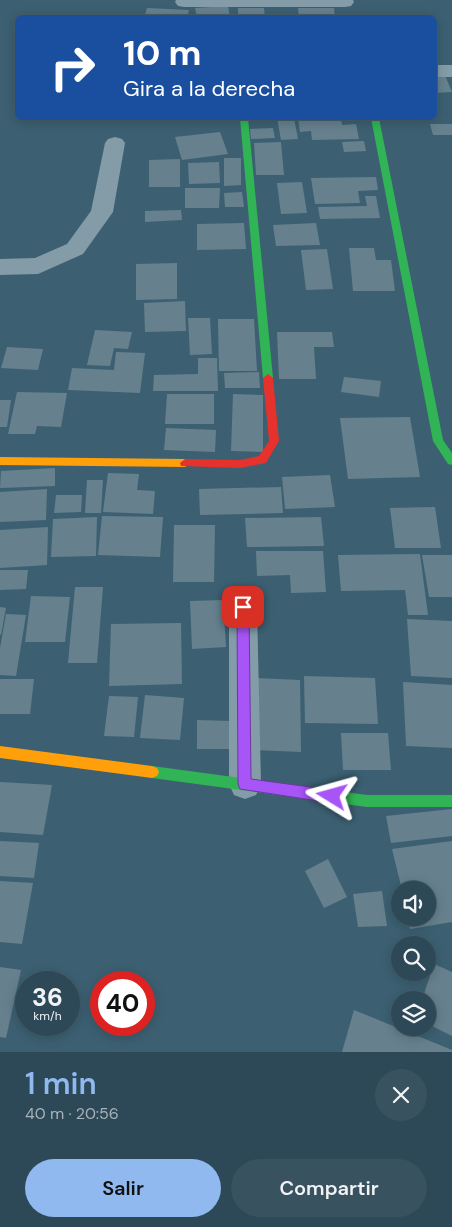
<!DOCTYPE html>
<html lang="es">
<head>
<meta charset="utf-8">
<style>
  body { margin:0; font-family:"DM Sans",sans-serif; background:#395260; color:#f1f3f6; height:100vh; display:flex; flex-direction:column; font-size:19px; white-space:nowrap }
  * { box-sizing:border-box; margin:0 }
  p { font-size:16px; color:#a7b2b9 }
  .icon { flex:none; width:28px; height:28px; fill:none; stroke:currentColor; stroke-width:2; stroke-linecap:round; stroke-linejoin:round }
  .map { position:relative; height:1052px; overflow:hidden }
  .sheet { display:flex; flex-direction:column; background:#2d4856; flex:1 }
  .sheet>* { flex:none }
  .top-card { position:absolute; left:15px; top:15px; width:422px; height:105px; border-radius:8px; box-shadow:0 2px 12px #0003,0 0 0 1px #48606c; background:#1a4fa0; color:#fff; overflow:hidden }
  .buttons { position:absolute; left:391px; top:881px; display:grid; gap:10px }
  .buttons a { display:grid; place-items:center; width:45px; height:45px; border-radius:50%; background:#2d4856; box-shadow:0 2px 12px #0003,0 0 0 1px #48606c; font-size:25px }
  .speed { position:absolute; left:15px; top:971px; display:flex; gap:10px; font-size:25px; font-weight:700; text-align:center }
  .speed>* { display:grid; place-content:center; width:65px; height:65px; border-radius:50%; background:#2d4856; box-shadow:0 2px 12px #0003,0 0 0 1px #48606c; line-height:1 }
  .speed small { font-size:12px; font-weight:400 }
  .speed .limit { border:8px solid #d22; background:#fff; color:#111 }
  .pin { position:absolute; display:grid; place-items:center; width:42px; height:42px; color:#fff; margin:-21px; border-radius:10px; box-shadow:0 2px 8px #0006 }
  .me { position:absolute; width:55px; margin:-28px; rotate:278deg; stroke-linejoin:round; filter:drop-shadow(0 0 4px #0008) }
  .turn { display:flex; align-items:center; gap:18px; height:105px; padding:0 25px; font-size:22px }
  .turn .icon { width:65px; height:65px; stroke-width:2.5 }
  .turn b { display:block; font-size:35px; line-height:42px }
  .round { display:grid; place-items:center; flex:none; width:52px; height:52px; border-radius:26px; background:#395260 }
  .head { display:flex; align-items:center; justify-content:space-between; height:85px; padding:0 25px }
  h1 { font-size:30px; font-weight:600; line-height:38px; color:#90b9f0 }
  .cta { display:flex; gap:10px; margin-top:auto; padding:10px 25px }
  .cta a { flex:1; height:58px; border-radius:30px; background:#90b9f0; color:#111; font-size:20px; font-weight:600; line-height:58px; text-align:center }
  .cta a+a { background:#395260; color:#f1f3f6 }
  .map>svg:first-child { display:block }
</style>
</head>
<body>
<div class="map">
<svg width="452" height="1052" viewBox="0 0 452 1052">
  <rect width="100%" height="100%" fill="#3c6072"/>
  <g fill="#66808e">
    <path d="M228,6L230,17L197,18L195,8Z"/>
    <path d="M147,8L189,10L187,18H144Z"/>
    <path d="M238,8H264L265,18H238Z"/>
    <path d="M298,8H334L335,18H299Z"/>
    <rect x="268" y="15" width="27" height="3"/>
    <path d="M444,73L452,92L435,93V74Z"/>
    <path d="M277,118H294L298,139L281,140Z"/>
    <path d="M298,118H341L342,125L356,124L359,139L312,140L311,131L300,132Z"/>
    <path d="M430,124H452V135H433Z"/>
    <path d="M273,128L275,138L251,139L250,129Z"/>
    <path d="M220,132L228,154L182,160L175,137Z"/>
    <path d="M364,141L366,151L344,152L342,142Z"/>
    <path d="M281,142L284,175H256L254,143Z"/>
    <path d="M224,158H241V185L224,186Z"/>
    <path d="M180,159V187H149V160Z"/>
    <path d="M219,162L220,183L189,184L188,163Z"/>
    <path d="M376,177L378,190L358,191L360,203L315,204L311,178Z"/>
    <path d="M302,182L307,213L281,214L277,183Z"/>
    <path d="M185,188H220L219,208H185Z"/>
    <path d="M242,192L244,207H225L224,193Z"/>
    <path d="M365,196H376L380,218L320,219L318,207L367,206Z"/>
    <path d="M181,210L182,220L145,222V211Z"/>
    <path d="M244,223L246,249L197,250V224Z"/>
    <path d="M316,223L320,245L276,246L273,225Z"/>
    <path d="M349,248H374L376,260H391L395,291H353Z"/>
    <path d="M327,249L333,289L306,290L301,250Z"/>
    <path d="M177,263V299L136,300V264Z"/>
    <path d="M185,301L186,331L145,332L144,303Z"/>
    <path d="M188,318H210L212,354L190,355Z"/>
    <path d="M218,319H254L257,371H219Z"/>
    <path d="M95,330L132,332L128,349L114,348L110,366L87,365Z"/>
    <path d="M277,332H332L334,347H314L316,379H279Z"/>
    <path d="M7,347L43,349L38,370L1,368Z"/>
    <path d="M116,352L145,353L140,393L68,390L72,368L114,370Z"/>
    <path d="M198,358H217L218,391H153L154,375L198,374Z"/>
    <path d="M259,372L260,388H225L224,373Z"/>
    <path d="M344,377L381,381L379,397L341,392Z"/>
    <path d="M17,392L67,393L61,427L37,426L35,434H8Z"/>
    <path d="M167,394H214V424H165Z"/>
    <path d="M233,394L263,395V452L231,451Z"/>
    <path d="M0,400H11L7,427H0Z"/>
    <path d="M410,417L420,477L348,479L340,418Z"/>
    <path d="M166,428L216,430L215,452L164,450Z"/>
    <path d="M55,468V486L0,488L1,471Z"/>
    <path d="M108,473L139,474L137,490L155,491L153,514L103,512Z"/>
    <path d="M330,475L335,507L285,509L282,477Z"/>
    <path d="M87,480H103L101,513H85Z"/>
    <path d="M281,487L283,513L200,515L199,489Z"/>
    <path d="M47,489L46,520L0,522V492Z"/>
    <path d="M56,495H82L81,512L54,513Z"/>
    <path d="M435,507L441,548H395L390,508Z"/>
    <path d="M102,516L163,517L160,557L98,555Z"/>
    <path d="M97,517L96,556L51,557L53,519Z"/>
    <path d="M321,517L324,546L247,547L245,518Z"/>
    <path d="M174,525H215L214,582H173Z"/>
    <path d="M48,527L47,565L0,568V530Z"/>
    <path d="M256,551H323L326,592L291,593L290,575L257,576Z"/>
    <path d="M420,554L428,615H408L405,590L341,591L338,555Z"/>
    <path d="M422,555H452V597H429Z"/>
    <path d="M0,570H28L26,589L0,590Z"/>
    <path d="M75,587H103L97,663H68Z"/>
    <path d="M31,596L70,597L65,642H25Z"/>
    <path d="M223,600L226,647L192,649L190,601Z"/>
    <path d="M0,607L6,608L1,635L0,634Z"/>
    <path d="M6,614L26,615L16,676L0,675V648Z"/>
    <path d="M407,619L452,621V678L411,676Z"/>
    <path d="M181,623L182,684L109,686L111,624Z"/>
    <path d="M304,676L375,678L378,724L305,723Z"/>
    <path d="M256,678L300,680L301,752L254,750Z"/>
    <path d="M0,679H34L30,714H0Z"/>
    <path d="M403,682L452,685V748L406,746Z"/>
    <path d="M145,695L184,698L180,740L140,738Z"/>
    <path d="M109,696L138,697L134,737L104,736Z"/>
    <path d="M197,720L231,721V749H197Z"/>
    <path d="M341,733H388L391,770H343Z"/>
    <path d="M0,782L52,785L43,835L0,832Z"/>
    <path d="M452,809V836L391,843L386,816Z"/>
    <path d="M0,841L39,843L34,878L0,876Z"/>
    <path d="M452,841V922L410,929L408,918H428V890H402L392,849Z"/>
    <path d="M328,859L347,897L324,908L305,871Z"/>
    <path d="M0,881L33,883L22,944L0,942Z"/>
    <path d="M382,891L387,926L358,927L353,894Z"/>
    <path d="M434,964L452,972V1036L428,1024V1000H422Z"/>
    <path d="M0,967L21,970L6,1038L0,1037Z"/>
    <path d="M354,1010L452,1050V1052H342Z"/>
  </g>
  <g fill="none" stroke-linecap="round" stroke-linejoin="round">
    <g fill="#839ca7" fill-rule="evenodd">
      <path d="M176,0H353L354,2L351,6L345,7H184L178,6L175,2Z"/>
      <rect x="435" y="65" width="17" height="12"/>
      <path d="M115,137L122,139L125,143L113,212L83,254L38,274L0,275V259L35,258L67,244L91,211L105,143L108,139Z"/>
      <path d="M243,595L253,598L257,607L261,784L256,795L245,799L234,795L229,784V607L233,598Z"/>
    </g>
    <g fill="#30b455" fill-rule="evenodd">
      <path d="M240,118H248L273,378L268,382L263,378Z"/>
      <path d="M371,118H379L443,440L452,453V465L448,464L433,441Z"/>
      <path d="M152,766L367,795H452V807H367L152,778L147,776L145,772L147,768Z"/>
    </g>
    <g fill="#ff9f0a" fill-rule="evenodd">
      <path d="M0,457L185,459L190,463L185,467L0,465Z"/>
      <path d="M0,746L152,766L157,768L159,772L157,776L152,778L0,758Z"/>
    </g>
    <path fill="#e5322d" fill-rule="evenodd" d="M268,374L273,378L279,441L266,463L240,468L181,466L180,463L185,459L240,460L259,456L269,441L263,378Z"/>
  </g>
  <path fill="#a855f7" stroke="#6d37a1" d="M243,602L247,604L249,607L251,779L332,790L337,792L339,796L337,801L332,803L240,789L238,784L237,607L239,604Z"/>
</svg>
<div class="buttons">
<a><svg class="icon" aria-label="sound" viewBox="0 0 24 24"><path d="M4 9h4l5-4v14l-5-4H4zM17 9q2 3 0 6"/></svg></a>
<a><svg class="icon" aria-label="search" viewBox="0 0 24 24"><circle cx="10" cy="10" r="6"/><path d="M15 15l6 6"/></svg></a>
<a><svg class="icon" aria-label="layers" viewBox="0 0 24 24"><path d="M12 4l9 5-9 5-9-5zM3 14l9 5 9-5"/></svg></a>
</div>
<div class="speed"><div>36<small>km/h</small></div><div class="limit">40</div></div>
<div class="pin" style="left:243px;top:607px;background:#d93025"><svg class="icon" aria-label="arrive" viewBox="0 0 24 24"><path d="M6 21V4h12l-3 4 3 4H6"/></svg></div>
<svg class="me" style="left:332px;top:796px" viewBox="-20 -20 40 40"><path d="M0-17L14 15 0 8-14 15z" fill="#a855f7" stroke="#fff" stroke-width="4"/></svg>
<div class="top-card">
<div class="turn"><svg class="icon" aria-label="right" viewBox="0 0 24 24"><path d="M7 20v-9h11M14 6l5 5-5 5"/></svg><div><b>10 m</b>Gira a la derecha</div></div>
</div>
</div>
<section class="sheet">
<div class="head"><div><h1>1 min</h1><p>40 m · 20:56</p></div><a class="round"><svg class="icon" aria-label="close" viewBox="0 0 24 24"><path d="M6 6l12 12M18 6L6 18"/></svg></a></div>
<div class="cta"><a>Salir</a><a>Compartir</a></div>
</section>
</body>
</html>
